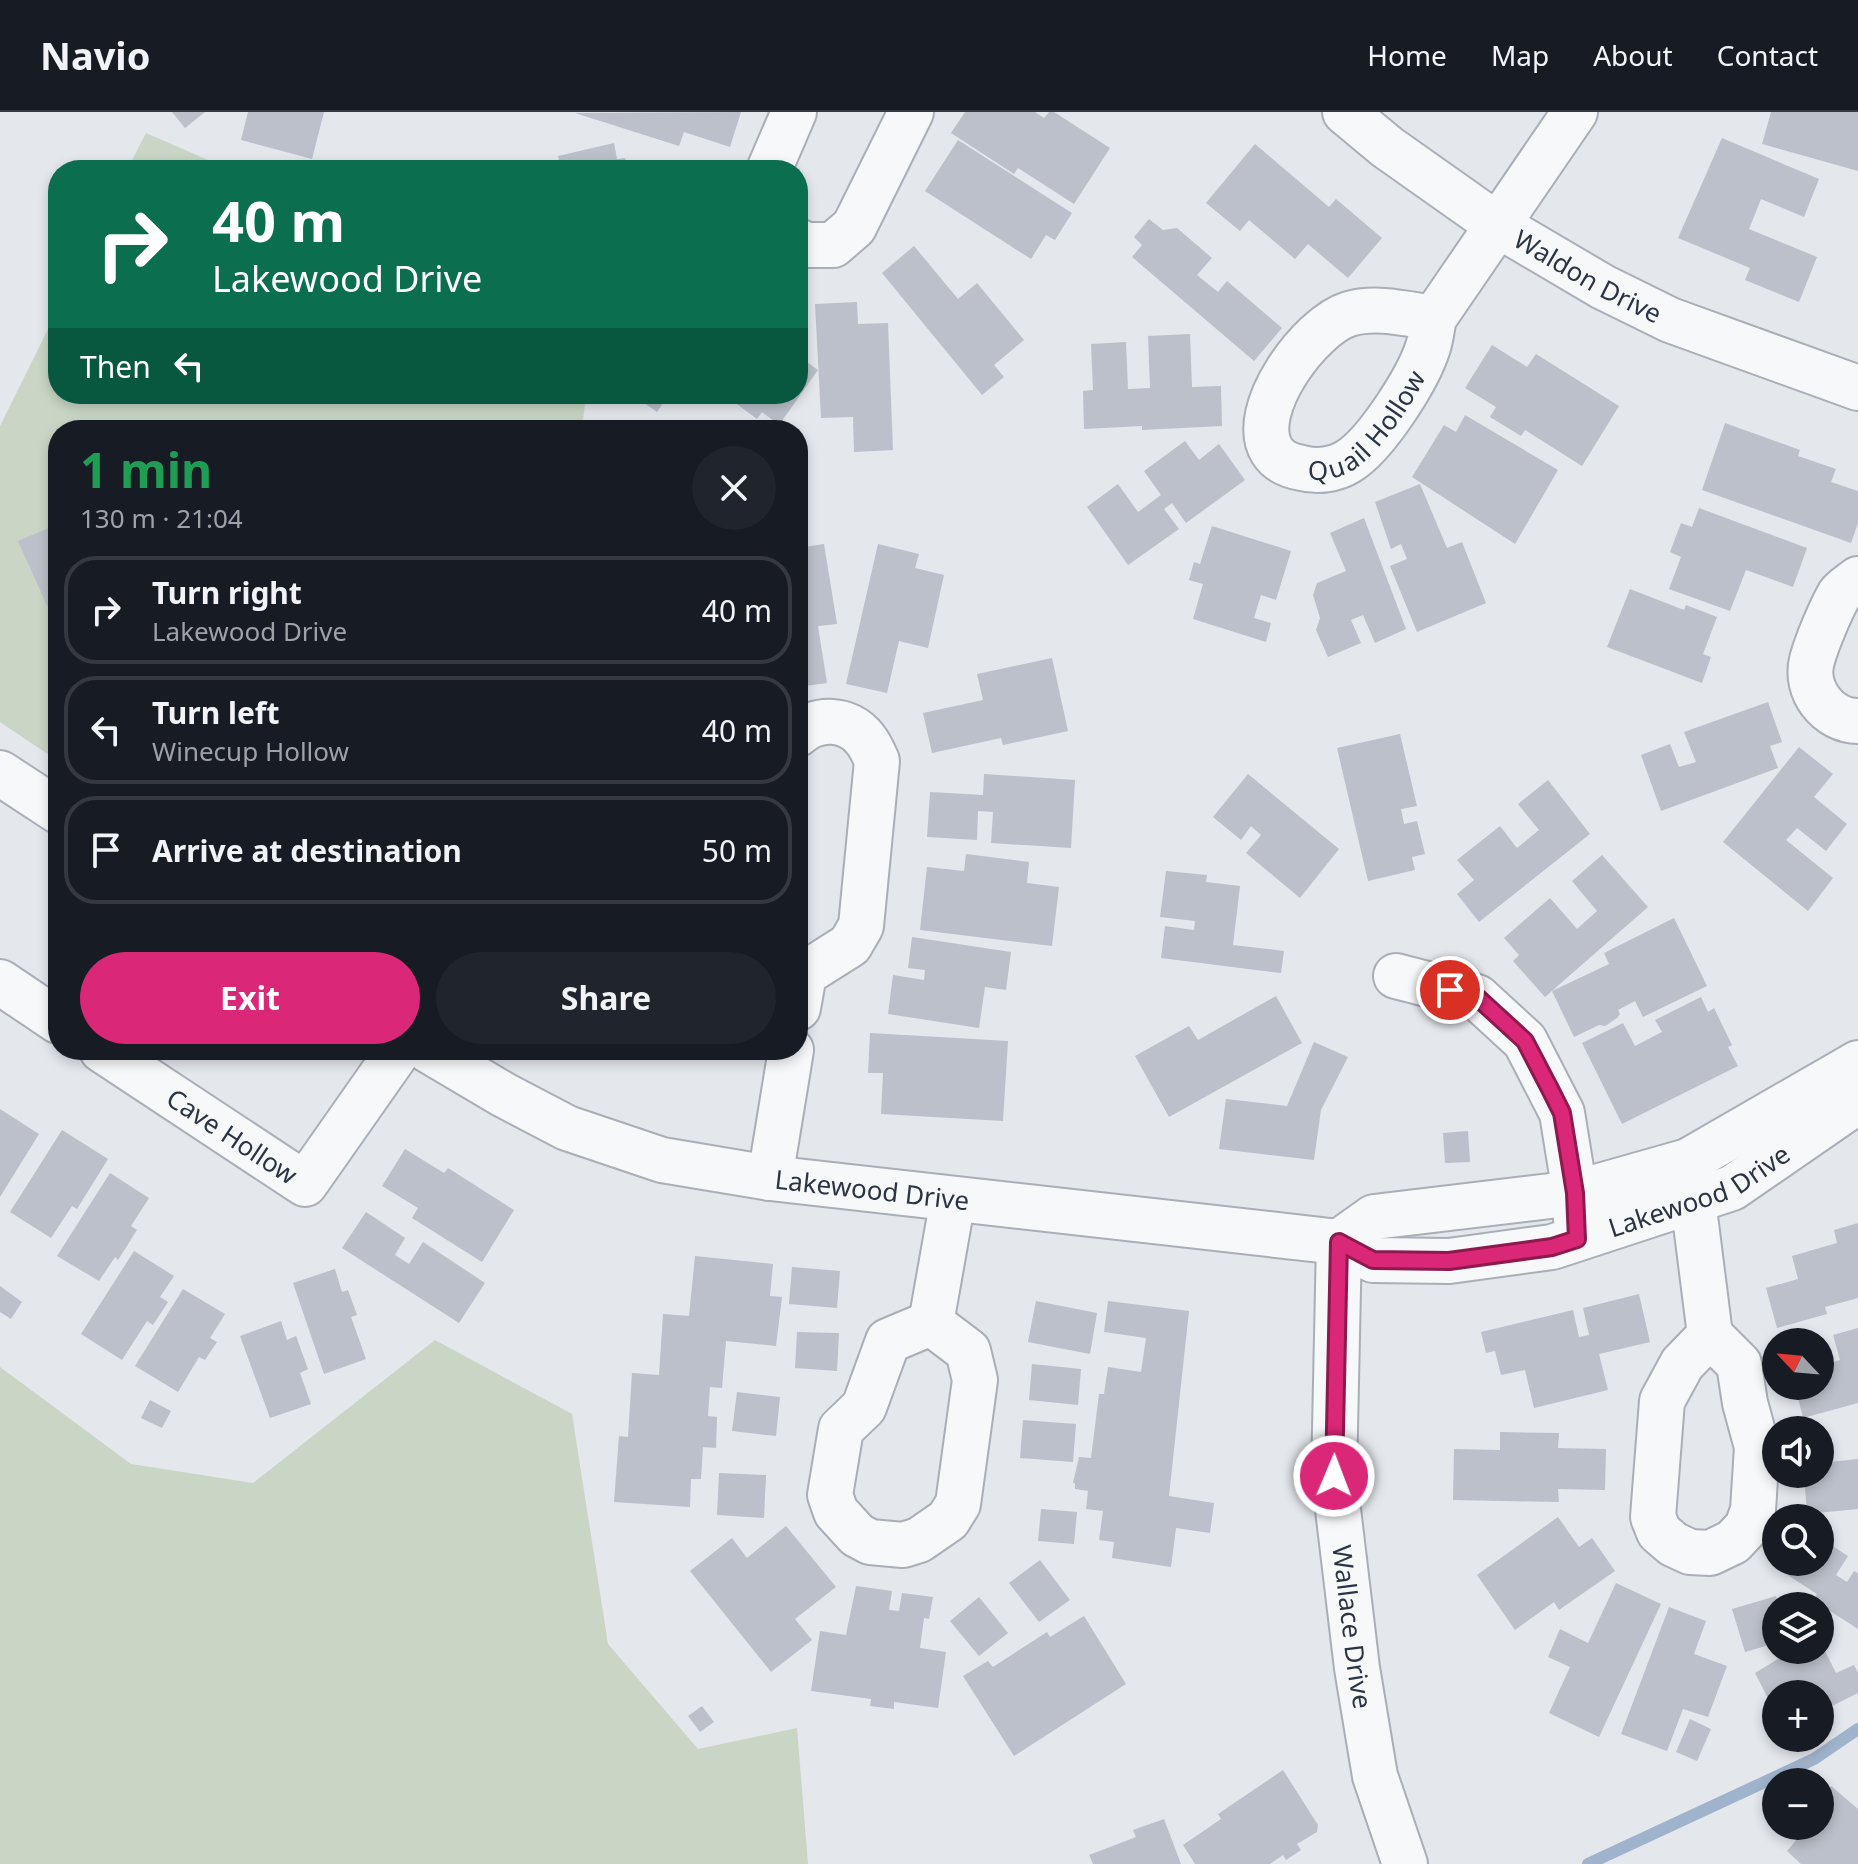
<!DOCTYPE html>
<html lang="en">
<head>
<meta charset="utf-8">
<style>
  body { margin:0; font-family:"Noto Sans",sans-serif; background:#20242c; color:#f1f3f6; height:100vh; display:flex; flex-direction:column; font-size:30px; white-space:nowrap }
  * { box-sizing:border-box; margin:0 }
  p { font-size:26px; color:#9ea1a6 }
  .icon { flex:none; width:44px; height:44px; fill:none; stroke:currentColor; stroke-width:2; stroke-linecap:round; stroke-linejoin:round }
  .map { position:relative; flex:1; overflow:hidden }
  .details { position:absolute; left:48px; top:308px; width:760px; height:640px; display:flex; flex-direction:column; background:#171b24; border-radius:32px; box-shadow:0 4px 12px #0003 }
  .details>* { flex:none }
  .top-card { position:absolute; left:48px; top:48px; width:760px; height:244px; border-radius:32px; box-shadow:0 4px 12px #0003; background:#0b6e4f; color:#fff; overflow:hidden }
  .needle { width:52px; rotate:296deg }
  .tools { position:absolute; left:1762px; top:1216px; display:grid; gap:16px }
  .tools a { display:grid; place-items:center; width:72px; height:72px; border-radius:50%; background:#171b24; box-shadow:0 4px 12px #0003; font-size:40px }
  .pin { position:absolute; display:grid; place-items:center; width:68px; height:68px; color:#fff; margin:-34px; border:4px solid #fff; border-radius:50%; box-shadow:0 2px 8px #0007 }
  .me { position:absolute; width:88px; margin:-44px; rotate:1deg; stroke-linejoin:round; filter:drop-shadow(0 0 6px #0008) }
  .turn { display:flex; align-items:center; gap:28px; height:168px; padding:0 32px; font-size:36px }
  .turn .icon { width:104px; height:104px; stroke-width:2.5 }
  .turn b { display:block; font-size:56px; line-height:68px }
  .then { display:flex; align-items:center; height:76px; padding:0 32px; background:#0003; gap:16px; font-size:30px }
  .round { display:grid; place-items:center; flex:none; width:84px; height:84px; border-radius:42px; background:#20242c }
  .overview { display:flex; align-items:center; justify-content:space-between; height:136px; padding:0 32px }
  h1 { font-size:48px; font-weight:700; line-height:60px; color:#1e9e55 }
  .action { display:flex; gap:16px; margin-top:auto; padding:16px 32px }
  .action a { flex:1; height:92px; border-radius:48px; background:#db2777; color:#fff; font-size:32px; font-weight:700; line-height:92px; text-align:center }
  .action a+a { background:#20242c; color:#f1f3f6 }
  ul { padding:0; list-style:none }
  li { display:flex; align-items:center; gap:24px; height:108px; margin:0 16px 12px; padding:0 16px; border:4px solid #363941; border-radius:32px }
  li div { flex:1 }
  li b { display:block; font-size:30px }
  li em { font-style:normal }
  header { display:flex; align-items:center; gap:48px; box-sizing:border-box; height:112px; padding:0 40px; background:#171b24; border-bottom:2px solid #363941 }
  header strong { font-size:38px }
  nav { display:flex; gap:44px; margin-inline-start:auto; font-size:28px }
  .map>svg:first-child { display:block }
</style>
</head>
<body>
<header>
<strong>Navio</strong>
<nav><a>Home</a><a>Map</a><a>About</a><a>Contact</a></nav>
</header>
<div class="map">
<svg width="1858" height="1752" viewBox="0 0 1858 1752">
  <rect width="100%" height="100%" fill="#e4e7ec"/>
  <g fill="#c9d6c5">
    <path d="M146,21L231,58H127Z"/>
    <path d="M58,197V282H586L582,318H58V649L0,610V314Z"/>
    <path d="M435,1228L572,1302L608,1532L698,1637L797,1616L808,1752H0V1255L131,1352L253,1371Z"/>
  </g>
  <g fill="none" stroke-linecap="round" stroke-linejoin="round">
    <path stroke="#9fb4cc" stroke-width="12" d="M1588,1752L1814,1647L1858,1617"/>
  </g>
  <g fill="#bbc0ca">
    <path d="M172,0H205L185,16Z"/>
    <path d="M248,0H324L312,47L241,28Z"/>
    <path d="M741,0L730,35L684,20L679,34L575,1Z"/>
    <path d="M965,0H1035L1044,6L1049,0H1054L1110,36L1074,92L1018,56L1014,62L951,21Z"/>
    <path d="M1771,0H1858V59L1762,32Z"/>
    <path d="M1722,26L1819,67L1804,105L1761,87L1749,117L1817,145L1799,190L1745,168L1750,156L1678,126Z"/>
    <path d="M958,28L1072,101L1055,128L1046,123L1031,147L925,79Z"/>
    <path d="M614,31L617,47L625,46L628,58H561L558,44Z"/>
    <path d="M1255,32L1329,95L1336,87L1382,126L1348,166L1308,132L1295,147L1249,108L1240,119L1206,91Z"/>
    <path d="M1149,107L1163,118L1177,116L1212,146L1197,163L1218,180L1227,169L1282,216L1254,249L1132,145L1142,133L1134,125Z"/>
    <path d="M914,134L958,187L977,171L1024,228L994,253L1004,265L982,283L882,161Z"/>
    <path d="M857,190L858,212L888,211L893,338L854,340L853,305L821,306L815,192Z"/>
    <path d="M1190,222L1192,275L1221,274L1222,314L1142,318V314L1084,317L1083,279L1093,278L1091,232L1126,230L1128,277L1150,276L1148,224Z"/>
    <path d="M1492,233L1527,255L1536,242L1619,294L1582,354L1525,318L1521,324L1490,305L1496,295L1465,276Z"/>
    <path d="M798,244L818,258L779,313L762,300L757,307L726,284L728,282H798Z"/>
    <path d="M632,282H669L657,300Z"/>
    <path d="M1465,303L1558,358L1515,432L1412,365L1444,313L1456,320Z"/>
    <path d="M1725,311L1800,338L1798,344L1836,357L1831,370L1858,379V411L1851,431L1702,378Z"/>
    <path d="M1185,329L1199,348L1219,332L1245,368L1186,411L1172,391L1164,397L1179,417L1128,453L1087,395L1118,372L1138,400L1161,383L1144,359Z"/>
    <path d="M1420,372L1447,436L1462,430L1486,491L1417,520L1390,454L1407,447L1401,432L1391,437L1375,390Z"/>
    <path d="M1699,396L1807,436L1793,475L1746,458L1730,499L1669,477L1681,445L1670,440L1681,411L1692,415Z"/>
    <path d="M1364,406L1406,517L1375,531L1363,503L1351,508L1361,531L1328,545L1316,518L1320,506L1313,483L1317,471L1346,459L1330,421Z"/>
    <path d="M58,412V518L18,429Z"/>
    <path d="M1212,414L1291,439L1276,488L1261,483L1254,506L1271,511L1266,530L1193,507L1203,472L1189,468L1194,450L1200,452Z"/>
    <path d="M824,432L837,512L818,514L827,571L798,575V436Z"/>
    <path d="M878,432L919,442L915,456L944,463L928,536L899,529L887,581L846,572Z"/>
    <path d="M1630,477L1684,498L1686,493L1717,505L1703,542L1711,545L1702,571L1607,535Z"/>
    <path d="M1052,546L1068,619L1003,633L1001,626L932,641L923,601L983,588L977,562Z"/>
    <path d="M1768,590L1782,630L1770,634L1778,656L1661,699L1641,643L1670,632L1679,655L1696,650L1684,620Z"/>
    <path d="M1400,622L1417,694L1401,697L1404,712L1417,709L1425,742L1412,745L1415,758L1368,769L1337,636Z"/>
    <path d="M1799,635L1833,662L1814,685L1847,712L1826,739L1797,716L1786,728L1833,766L1808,799L1723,730Z"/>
    <path d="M984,662L1075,668L1071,736L991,731L993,700L978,699L977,728L927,725L930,680L983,683Z"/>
    <path d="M1248,662L1339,737L1300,786L1246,741L1261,723L1251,714L1241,728L1213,705Z"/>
    <path d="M1548,668L1590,722L1479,810L1457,782L1474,768L1457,748L1500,714L1517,736L1539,718L1518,692Z"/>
    <path d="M966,742L1029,750L1027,771L1059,775L1052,834L920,818L927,755L964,759Z"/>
    <path d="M1602,743L1648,795L1545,885L1513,849L1519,843L1504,826L1550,786L1577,817L1597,799L1572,769Z"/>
    <path d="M1166,759L1207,763L1206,770L1240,774L1233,833L1284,839L1281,861L1161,846L1165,814L1194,818L1195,809L1160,805Z"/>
    <path d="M1674,806L1707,874L1643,905L1635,889L1618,898L1620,902L1617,906L1605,914L1599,913L1574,925L1552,879L1609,852L1604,841Z"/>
    <path d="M912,825L1011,840L1006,878L985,875L979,916L888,902L893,863L924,868L925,858L908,856Z"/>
    <path d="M1276,884L1302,931L1169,1005L1135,944L1189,914L1198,928Z"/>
    <path d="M1701,885L1708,900L1714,896L1732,933L1728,935L1738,954L1622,1012L1582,931L1623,911L1635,934L1662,920L1655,908Z"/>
    <path d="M870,921L1008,929L1003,1009L881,1002L883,961H868Z"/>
    <path d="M1314,930L1348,945L1321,998L1314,1048L1219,1037L1226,987L1287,994Z"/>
    <path d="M0,997L39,1022L0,1085Z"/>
    <path d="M62,1018L108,1047L77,1097L72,1094L51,1126L10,1100Z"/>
    <path d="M1468,1019L1470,1050L1445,1051L1443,1021Z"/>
    <path d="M405,1037L444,1061L448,1056L514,1098L482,1150L412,1106L418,1096L382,1074Z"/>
    <path d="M110,1061L149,1086L131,1114L137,1118L118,1148L115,1145L99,1169L57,1144Z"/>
    <path d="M366,1100L405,1126L395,1143L409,1152L423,1130L485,1171L459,1211L342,1136Z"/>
    <path d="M1858,1111V1186L1825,1195L1827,1202L1777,1216L1766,1176L1798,1167L1792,1144L1837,1131L1834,1118Z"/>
    <path d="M134,1139L174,1164L160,1185L168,1190L153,1213L147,1209L122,1248L81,1222Z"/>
    <path d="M695,1144L773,1152L770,1184L782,1185L776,1234L726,1229L722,1276L710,1275L708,1304L717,1305L716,1336L703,1335L701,1367H691L690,1395L614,1390L619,1324L628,1325L632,1261L659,1263L663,1202L689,1204Z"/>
    <path d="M792,1155L840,1159L837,1196L789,1192Z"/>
    <path d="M335,1157L342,1180L348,1178L357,1203L351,1205L366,1247L324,1262L293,1171Z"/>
    <path d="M0,1174L22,1190L11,1207L0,1200Z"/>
    <path d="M183,1177L225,1202L210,1226L217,1230L205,1248L199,1245L178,1280L135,1254Z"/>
    <path d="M1639,1182L1650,1230L1599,1242L1608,1278L1534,1296L1525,1258L1501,1263L1495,1239L1486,1241L1481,1220L1573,1198L1579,1225L1589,1223L1583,1196Z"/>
    <path d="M1036,1189L1097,1201L1090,1242L1028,1230Z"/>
    <path d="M1108,1189L1189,1199L1169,1384L1214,1391L1210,1421L1176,1416L1171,1455L1112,1446L1114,1430L1099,1428L1103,1399L1086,1397L1088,1379L1075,1377V1371H1073L1079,1345L1091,1346L1099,1282H1104L1108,1255L1141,1260L1146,1226L1104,1220Z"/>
    <path d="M281,1209L287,1228L296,1224L308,1257L300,1261L311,1292L270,1306L240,1224Z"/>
    <path d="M1858,1216V1291L1803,1306L1795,1274H1820V1254L1840,1248L1833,1223Z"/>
    <path d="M797,1220L839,1221L837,1259L795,1256Z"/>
    <path d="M1032,1252L1081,1257L1078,1293L1029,1288Z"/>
    <path d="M737,1280L780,1285L776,1324L732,1319Z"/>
    <path d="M150,1288L171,1299L162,1316L141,1306Z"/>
    <path d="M1023,1308L1076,1312L1073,1350L1020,1346Z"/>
    <path d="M1500,1320L1559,1321L1558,1336L1606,1337L1605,1378L1558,1377L1559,1390L1453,1388L1454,1337L1500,1338Z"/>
    <path d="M1858,1347V1397L1807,1402L1804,1362H1820V1351Z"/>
    <path d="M719,1361L766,1363L764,1406L717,1403Z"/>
    <path d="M1041,1397L1077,1400L1074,1432L1038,1429Z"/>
    <path d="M1558,1405L1579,1435L1592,1426L1615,1459L1559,1498L1554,1490L1515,1518L1477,1463Z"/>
    <path d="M786,1414L836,1475L795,1507L812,1528L771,1560L690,1459L732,1426L747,1446Z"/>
    <path d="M1820,1426L1848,1444L1836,1463L1847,1470L1854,1459L1858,1461V1517L1813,1488L1817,1482L1783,1460L1790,1450H1820Z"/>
    <path d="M1040,1448L1070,1488L1039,1510L1009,1471Z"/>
    <path d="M1616,1471L1661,1492L1599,1625L1549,1601L1570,1555L1548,1545L1560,1517L1588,1531Z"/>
    <path d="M856,1474L892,1479L889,1498L899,1499L902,1481L933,1485L929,1507L924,1506L920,1536L946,1540L938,1596L894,1590V1597L870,1594L871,1587L811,1579L820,1519L846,1523Z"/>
    <path d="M1776,1484L1779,1494H1776V1531L1745,1540L1732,1497Z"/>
    <path d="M979,1485L1008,1521L979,1544L950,1509Z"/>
    <path d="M1669,1495L1706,1509L1694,1542L1727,1554L1708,1605L1683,1597L1667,1639L1621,1622Z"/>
    <path d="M1084,1504L1126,1572L1014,1644L963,1564L988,1549L993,1555L1047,1520L1050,1525Z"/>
    <path d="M1820,1529L1836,1561L1854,1553L1858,1561V1581L1820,1600V1582H1776V1602L1755,1561L1791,1539L1793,1543L1802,1538H1820Z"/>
    <path d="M702,1594L714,1610L700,1620L688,1604Z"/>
    <path d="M1690,1607L1711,1617L1697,1649L1676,1640Z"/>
    <path d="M1283,1658L1318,1713L1317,1720L1297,1732L1301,1738L1286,1748L1283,1743L1270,1752H1195L1183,1733L1221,1707L1218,1702Z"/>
    <path d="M1831,1674L1858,1697V1752H1801L1787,1739L1808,1714H1820V1686Z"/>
    <path d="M1164,1707L1181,1752H1093L1089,1743L1136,1725L1133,1718Z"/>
  </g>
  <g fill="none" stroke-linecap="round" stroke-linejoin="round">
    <defs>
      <g id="minor">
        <path id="s1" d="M1345,0L1387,35L1496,112L1603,175L1670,208L1858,276"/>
        <path d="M769,58L794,0"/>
        <path d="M798,129L807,133H833L854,115L911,0"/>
        <path id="s2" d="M1434,206C1407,202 1376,194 1349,202C1310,214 1247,299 1272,339C1279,350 1290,354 1302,356C1317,360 1335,358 1349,349C1376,332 1418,267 1428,235C1431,226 1432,215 1434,206L1575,0"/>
        <path d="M1858,467C1852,472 1843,477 1839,483C1830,499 1817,530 1812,548C1804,578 1828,609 1858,609"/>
        <path d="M798,622C817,605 848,605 865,627C870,633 874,642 877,649L861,814L850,833L804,862L798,896"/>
        <path d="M0,661L58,699"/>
        <path d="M1396,864L1477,885L1525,929L1562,1001L1575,1081L1576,1108"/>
        <path d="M0,870L58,909"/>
        <path id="s3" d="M102,938L305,1072L399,938"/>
        <path id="s4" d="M428,938L504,983L567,1016L662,1048L770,1066L1339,1130L1373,1148L1449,1149L1552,1135L1732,1076L1858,989"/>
        <path d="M1688,1049L1710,1223L1739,1252L1745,1291L1757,1335L1753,1398L1747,1415L1733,1430L1710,1441L1690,1440L1673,1432L1659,1420L1653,1405L1662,1289L1682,1252L1710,1223"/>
        <path d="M770,1066L791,938"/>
        <path id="s5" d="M1339,1130L1334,1364L1357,1556L1375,1664L1405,1752"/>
        <path d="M1339,1130L1374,1105L1575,1081L1688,1049L1858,951"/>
        <path d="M931,1211L968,1239L975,1268L958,1392L948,1408L919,1428L903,1433L870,1430L857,1423L836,1400L830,1383L841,1317L864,1295L888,1229Z"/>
        <path d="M931,1211L953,1087"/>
      </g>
    </defs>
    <use href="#minor" stroke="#a9aeb7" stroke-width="48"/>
    <use href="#minor" stroke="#f7f8fa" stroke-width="44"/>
  </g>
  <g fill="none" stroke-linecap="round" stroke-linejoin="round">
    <defs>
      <path id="route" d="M1334,1364L1339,1130L1373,1148L1449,1149L1552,1135L1577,1127L1575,1081L1562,1001L1550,977L1525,929L1477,885L1450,878"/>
    </defs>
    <use href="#route" stroke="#8e194d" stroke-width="20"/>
    <use href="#route" stroke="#db2777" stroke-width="14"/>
  </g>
  <g text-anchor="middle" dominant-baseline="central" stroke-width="6" stroke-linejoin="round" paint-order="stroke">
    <g font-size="26" fill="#2b3445" stroke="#f4f6f9">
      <text stroke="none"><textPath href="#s1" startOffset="294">Waldon Drive</textPath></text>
      <text stroke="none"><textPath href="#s2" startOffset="376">Quail Hollow</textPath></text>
      <text stroke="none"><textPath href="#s3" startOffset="156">Cave Hollow</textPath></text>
      <text stroke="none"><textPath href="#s4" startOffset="1318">Lakewood Drive</textPath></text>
      <text stroke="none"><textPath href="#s4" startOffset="472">Lakewood Drive</textPath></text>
      <text stroke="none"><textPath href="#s5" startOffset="386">Wallace Drive</textPath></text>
    </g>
  </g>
</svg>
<div class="tools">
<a><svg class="needle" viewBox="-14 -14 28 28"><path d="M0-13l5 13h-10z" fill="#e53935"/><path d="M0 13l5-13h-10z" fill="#9ea1a6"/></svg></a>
<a><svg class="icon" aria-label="sound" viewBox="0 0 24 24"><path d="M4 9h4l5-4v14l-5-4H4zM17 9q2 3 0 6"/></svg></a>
<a><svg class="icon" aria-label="search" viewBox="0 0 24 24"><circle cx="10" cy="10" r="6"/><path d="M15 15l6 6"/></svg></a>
<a><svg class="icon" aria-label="layers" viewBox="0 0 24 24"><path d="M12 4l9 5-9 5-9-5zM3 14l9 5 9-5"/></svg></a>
<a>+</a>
<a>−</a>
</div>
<div class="pin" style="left:1450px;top:878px;background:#d93025"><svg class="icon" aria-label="arrive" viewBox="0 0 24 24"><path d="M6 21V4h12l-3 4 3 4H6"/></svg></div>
<svg class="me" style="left:1334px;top:1364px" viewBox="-20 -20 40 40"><circle r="17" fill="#db2777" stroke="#fff" stroke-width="3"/><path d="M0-11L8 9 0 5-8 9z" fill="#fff"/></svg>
<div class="top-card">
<div class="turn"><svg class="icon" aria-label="right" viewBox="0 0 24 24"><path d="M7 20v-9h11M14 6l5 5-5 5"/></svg><div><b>40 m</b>Lakewood Drive</div></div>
<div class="then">Then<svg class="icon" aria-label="left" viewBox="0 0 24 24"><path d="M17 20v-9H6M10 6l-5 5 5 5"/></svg></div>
</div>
<section class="details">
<div class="overview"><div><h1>1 min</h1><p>130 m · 21:04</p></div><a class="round"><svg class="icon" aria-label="close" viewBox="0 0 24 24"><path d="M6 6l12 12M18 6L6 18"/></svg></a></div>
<ul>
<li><svg class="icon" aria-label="right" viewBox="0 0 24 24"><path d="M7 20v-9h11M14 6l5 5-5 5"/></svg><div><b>Turn right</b><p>Lakewood Drive</p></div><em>40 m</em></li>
<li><svg class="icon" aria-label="left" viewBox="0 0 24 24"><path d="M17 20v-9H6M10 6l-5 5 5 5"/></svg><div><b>Turn left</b><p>Winecup Hollow</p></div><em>40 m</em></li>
<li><svg class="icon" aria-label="arrive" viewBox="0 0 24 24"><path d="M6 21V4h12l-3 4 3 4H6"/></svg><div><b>Arrive at destination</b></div><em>50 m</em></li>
</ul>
<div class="action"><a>Exit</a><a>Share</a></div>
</section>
</div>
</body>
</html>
